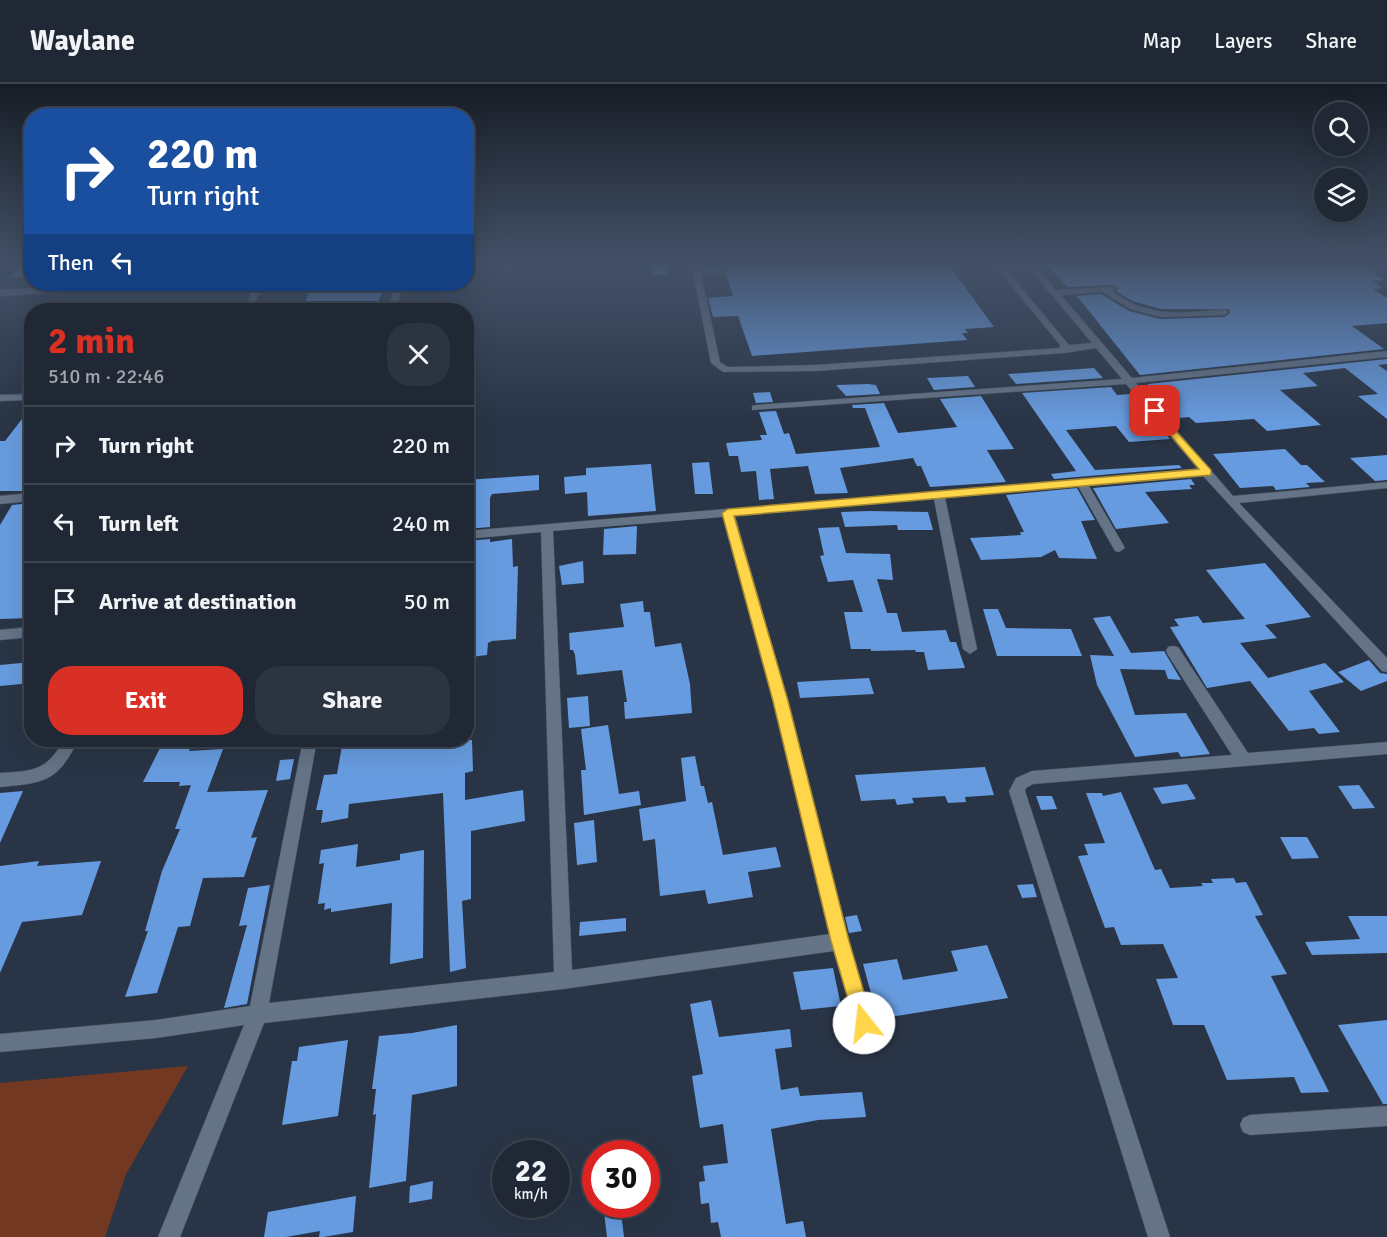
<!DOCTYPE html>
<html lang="en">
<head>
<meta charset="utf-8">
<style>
  body { margin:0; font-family:Signika,sans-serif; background:#2c3440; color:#f1f3f6; height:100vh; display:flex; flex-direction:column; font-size:22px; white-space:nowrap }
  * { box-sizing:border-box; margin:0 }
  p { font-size:20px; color:#a1a6ac }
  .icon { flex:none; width:33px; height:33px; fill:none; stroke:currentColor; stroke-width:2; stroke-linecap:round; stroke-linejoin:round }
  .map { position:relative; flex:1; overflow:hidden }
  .side { position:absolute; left:24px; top:219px; width:450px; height:444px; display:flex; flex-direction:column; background:#1f2834; border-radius:24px; box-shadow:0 6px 24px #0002,0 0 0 2px #3c444f }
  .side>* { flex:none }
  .guide { position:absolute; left:24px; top:24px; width:450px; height:183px; border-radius:24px; box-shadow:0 6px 24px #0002,0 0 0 2px #3c444f; background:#1a4fa0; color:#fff; overflow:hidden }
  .controls { position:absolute; left:1314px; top:18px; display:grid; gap:12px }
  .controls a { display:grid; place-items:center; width:54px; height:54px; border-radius:50%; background:#1f2834; box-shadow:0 6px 24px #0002,0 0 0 2px #3c444f; font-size:30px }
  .speed { position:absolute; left:492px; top:1056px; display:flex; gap:12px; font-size:30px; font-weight:700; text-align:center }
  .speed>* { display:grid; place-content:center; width:78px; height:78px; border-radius:50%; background:#1f2834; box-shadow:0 6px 24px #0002,0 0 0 2px #3c444f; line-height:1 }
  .speed small { font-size:15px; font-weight:400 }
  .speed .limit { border:9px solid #d22; background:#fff; color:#111 }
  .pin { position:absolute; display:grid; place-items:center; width:51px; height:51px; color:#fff; margin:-26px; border-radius:12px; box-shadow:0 3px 9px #0006 }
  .me { position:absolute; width:66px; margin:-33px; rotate:344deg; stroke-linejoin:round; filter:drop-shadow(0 0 4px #0008) }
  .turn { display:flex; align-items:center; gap:21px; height:126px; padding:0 24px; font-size:27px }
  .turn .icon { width:78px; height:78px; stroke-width:2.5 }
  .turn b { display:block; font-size:42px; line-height:51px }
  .then { display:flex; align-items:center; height:57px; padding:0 24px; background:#0003; gap:12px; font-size:22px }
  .round { display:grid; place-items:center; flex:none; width:63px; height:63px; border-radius:24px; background:#2c3440 }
  .head { display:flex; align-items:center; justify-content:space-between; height:102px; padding:0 24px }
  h1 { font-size:36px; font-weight:800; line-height:45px; color:#d93025 }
  .primary-button { display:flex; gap:12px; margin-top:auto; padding:12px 24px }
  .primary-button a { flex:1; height:69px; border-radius:24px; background:#d93025; color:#fff; font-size:24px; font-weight:800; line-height:69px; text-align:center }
  .primary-button a+a { background:#2c3440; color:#f1f3f6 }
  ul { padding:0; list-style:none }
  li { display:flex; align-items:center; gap:18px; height:78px; padding:0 24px; border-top:2px solid #3c444f }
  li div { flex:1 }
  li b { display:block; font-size:22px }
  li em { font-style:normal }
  header { display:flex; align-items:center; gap:36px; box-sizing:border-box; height:84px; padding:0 30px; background:#1f2834; border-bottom:2px solid #3c444f }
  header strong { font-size:28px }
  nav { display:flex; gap:33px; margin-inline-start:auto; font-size:21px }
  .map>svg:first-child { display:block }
</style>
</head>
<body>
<header>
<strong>Waylane</strong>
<nav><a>Map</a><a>Layers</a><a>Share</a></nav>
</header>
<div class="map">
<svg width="1387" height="1153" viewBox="0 0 1387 1153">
  <rect width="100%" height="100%" fill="#293546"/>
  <path fill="#723821" d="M188,982L126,1090L105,1153H0V999Z"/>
  <g fill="#679bdf">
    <path d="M23,178H32V192L9,194Z"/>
    <path d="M651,178H667L669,190L653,191Z"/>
    <path d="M768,178H947L994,243L965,245L968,249H962L967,256L752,272L738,232L713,233L708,214L733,212L726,190L730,186L725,183L770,181Z"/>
    <path d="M1043,178H1362L1379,189H1374L1384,196L1373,197L1382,204L1373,205L1387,214V239L1352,242L1384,265L1140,291L1077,212L1101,210L1129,227L1160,235L1224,233L1230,229L1229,225H1161L1132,217L1116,207L1118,204L1113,201L1068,203Z"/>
    <path d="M311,200H386L376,223L310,226L312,222L306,223L305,220Z"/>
    <path d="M1387,275V280L1378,281L1387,287V335L1358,312L1378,310L1345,284L1303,289L1318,302L1280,306L1321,341L1267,347L1254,335L1196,339L1189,333L1170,335L1147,308H1150L1146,303L1148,300Z"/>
    <path d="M1094,284L1103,294L1016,300L1008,290Z"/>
    <path d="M968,292L975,303L934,306L927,294Z"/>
    <path d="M868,300L876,301L880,310L846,312L836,301Z"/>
    <path d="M1111,303L1117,311L1130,310L1134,313L1170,355L1129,358L1116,342L1066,346L1095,386L1179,381L1182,384L1054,395L1051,390L1076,387L1022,309Z"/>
    <path d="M770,308L773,318L756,319L753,309Z"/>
    <path d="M981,312L1014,365L987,366L1006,398L930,403L921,382H917L913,374L840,384L848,409L815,410L808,382L770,385L774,415L759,416L756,387L741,388L738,372H729L726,359L762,356L760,351H767L759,328L776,327L784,350L789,349L796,370L880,363L865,324H853L852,321L884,319L898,349L957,343L940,315Z"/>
    <path d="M32,322V407H0V357H5Z"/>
    <path d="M1285,365L1301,381H1307L1325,398L1306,399L1310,403L1276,406L1273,402L1240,404L1213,370Z"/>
    <path d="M1387,371V396L1375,397L1350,374Z"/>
    <path d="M709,378L713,410H695L692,379Z"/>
    <path d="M651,380L656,427L588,432L587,408L565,410L564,393L586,391V384Z"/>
    <path d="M539,391V406L492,410L490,414V443L466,445V396Z"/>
    <path d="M1191,395L1195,401H1189L1192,405L1145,408L1169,439L1116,445L1093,404Z"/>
    <path d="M1077,404L1095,436L1081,437L1097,475L1059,474L1055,466L1041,473L981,476L970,454L1021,451L1020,448H1024L1006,411Z"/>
    <path d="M32,419V534L0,535V441L12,421Z"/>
    <path d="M869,427L928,428L933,446H898L897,441L845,443L841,428Z"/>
    <path d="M637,442L636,470L603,471L604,445Z"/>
    <path d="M839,443L846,469L890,470L893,496L877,495L887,529H897L902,548L946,546L950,558H956L965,584L928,586L924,568H916L915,566L871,567V565H851L844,528H863L853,496L828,498L820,472L824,471L818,444Z"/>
    <path d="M490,455V458L512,455L513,483L518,482L516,555L492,557L488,559L487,571L471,573L473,546H466V457Z"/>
    <path d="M583,477L584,499L562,501L559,482Z"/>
    <path d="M1265,479L1311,533L1265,541L1277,554L1240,559L1268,594L1325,579L1344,598L1309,607L1340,648L1319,650L1314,644L1289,647L1250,597L1207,604L1170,543L1179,542L1174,535L1198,532L1203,539L1245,535L1206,486Z"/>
    <path d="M643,517L644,528H650L655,563L681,559L690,600L692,629L625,635L624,618H627L622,586L577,591L575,571L573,566H570L569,549L624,543L620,520Z"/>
    <path d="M983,525H998L1006,544L1071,545L1082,572H997Z"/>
    <path d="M1110,532L1131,569L1164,567L1181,596L1168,595L1165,586L1120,585L1135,631L1186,629L1210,670L1181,673L1178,668L1135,673L1097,601L1090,571L1114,572L1093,534Z"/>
    <path d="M1369,576L1380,589L1387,590V597L1361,607L1338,588Z"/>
    <path d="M32,578V599L0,602V581Z"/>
    <path d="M869,594L874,610L800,614L797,598Z"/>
    <path d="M588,612L590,642L569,644L567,614Z"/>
    <path d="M608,641L619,710L639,707L641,721L584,731L581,686H586L581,645Z"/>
    <path d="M343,656H472L473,687L465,689V716L523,706L525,737L471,747V815L462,817L466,884L450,888L443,709L349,720L348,734L321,739L323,726H316L324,691L337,690Z"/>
    <path d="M163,658H193L189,667L223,665L207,708L268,706L251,754L257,753L244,793L203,794L190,842L178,843L157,909L125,913L148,847H145L162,787L180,745H175L191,701L179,702L180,698H143Z"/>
    <path d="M695,672L701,702H704L708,719L712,718L723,771L776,763L781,783L748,788L753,813L708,820L705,806L660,812L655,755L643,757L639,725L686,717L681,674Z"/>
    <path d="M294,675L290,695L276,697L280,676Z"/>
    <path d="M985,683L994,711L965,713L966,718L948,719L945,712L912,714L914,719L897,721L895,715L861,717L855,691Z"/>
    <path d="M1187,700L1196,715L1162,720L1153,704Z"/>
    <path d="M1359,701L1375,724L1353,725L1338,702Z"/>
    <path d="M23,707L0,759V709Z"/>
    <path d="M1121,708L1155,786L1161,785L1170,804L1203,802L1201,799H1213L1211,795L1234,794L1236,799L1246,798L1263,831L1255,832L1287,890L1271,892L1329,1008L1301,1009L1294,993L1227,996L1204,941H1173L1156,895L1178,894L1163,860L1121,861L1114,843L1105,844L1078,772L1088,771L1084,760L1105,759L1086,709H1102L1103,712Z"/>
    <path d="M1036,712H1052L1057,725L1041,726Z"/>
    <path d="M594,736L597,778L577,781L574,739Z"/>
    <path d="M1280,753H1307L1319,774L1292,775Z"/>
    <path d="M358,760L356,783L400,776V770L424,766L423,874L390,880L392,819L331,828V824L324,826L325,819L318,820L324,779L319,780L321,766Z"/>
    <path d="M39,777L37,782L101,777L82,831L22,838L0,889V782Z"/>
    <path d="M1033,800L1037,813L1022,814L1017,801Z"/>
    <path d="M270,801L247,920L224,924L247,841L239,842L248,804Z"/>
    <path d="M857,831L862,847L849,849L845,833Z"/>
    <path d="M1348,832H1387V869L1312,871L1305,858L1360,855Z"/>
    <path d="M626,834V847L579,852L580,838Z"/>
    <path d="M987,861L1008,914L878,935L863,880L897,875L903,896L958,887L951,867Z"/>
    <path d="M833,884L841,922L801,926L793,888Z"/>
    <path d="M711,916L719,953L790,945L792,963L775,965L781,1006L798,1003L800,1012L862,1008L866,1033L818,1036L771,1045L786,1140L803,1137L806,1153H721L718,1138L711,1139L709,1119L701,1120L699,1098L705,1097L703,1082L728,1079L723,1040L700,1044L692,992L703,990L690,920Z"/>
    <path d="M1387,936V1020H1383L1338,941Z"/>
    <path d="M457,941V1002L412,1011L406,1097L369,1104L376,1030L373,1031L376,1005H372L379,952L412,949Z"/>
    <path d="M348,956L338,1032L282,1041L292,977H297L299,963Z"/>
    <path d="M433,1097L432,1115L409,1119L410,1102Z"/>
    <path d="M356,1112L353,1148L323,1153H319L320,1147L286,1153H264L268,1128Z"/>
    <path d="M603,1120H620L624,1153H607Z"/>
  </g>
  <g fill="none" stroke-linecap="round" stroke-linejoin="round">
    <defs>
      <g id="minor">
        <path d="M992,178H1000L1069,261L1092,259L1024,178H1032L1056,206L1112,203L1116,205L1112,207C1137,226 1163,230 1194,228C1204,227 1216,225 1227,226L1228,228L1224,231L1160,233L1130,225L1102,208L1061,211L1132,294L1387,267V273L1136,299L1233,412L1387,398V404L1239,419L1387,574V588L1382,587L1203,392L1089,402L1125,464L1119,468L1115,467L1078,402L945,414L977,565L970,570L963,565L934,415L735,432L788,617L849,857L873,939L871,946L864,948L857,946L834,867L563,905L264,939L180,1153H158L244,941L156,954L0,968V950L156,936L250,922L303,656H317L269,919L554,888L541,448L466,455V447L1198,385L1126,300L752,326V322L756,321L1122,295L1096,264L1064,269L815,287L723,288L711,279L693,188C701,184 720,183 728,187L724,189L701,190L720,278L728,283L815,281L1060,264V261ZM723,433L774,617L830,850L572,886L553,447Z"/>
        <path d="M256,200H264L251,226H243Z"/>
        <path d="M394,200H402L397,226H389Z"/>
        <path d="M32,310V316L0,317V311Z"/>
        <path d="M32,409V417L0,420V412Z"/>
        <path d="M32,543V553L0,556V546Z"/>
        <path d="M1173,562L1178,563L1248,669L1387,658V670L1033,700L1026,704L1025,707L1170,1153H1148L1009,707L1016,694L1032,687L1232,671L1168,571L1166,567L1168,563Z"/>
        <path d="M64,656H78C58,698 44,699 0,703V689C34,687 46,687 64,656Z"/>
        <path d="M1387,1022V1042L1250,1051L1243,1048L1240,1041L1243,1034L1250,1031Z"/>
      </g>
      <path id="tertiary" d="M97,200H140L135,203L0,212V206Z"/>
    </defs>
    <use href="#minor" stroke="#485361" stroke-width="1"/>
    <use href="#tertiary" stroke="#485361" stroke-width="2"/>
    <use href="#minor" fill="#647386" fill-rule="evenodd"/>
    <use href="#tertiary" fill="#647386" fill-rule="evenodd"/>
  </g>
  <linearGradient id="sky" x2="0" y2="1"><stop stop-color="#171d26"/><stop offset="0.53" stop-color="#435168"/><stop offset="1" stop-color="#435168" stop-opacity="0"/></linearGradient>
  <rect width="1387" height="339" fill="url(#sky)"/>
  <path fill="#ffd54a" stroke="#a68a30" stroke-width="1.5" d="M1155,324L1211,386V391L734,432L788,617L849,857L873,939L871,946L864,948L857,946L831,857L773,617L722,429L728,425L1199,385L1152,329L1150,327Z"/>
</svg>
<div class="controls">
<a><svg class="icon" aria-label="search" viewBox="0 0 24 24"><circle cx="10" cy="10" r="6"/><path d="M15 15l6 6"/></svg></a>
<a><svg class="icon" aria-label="layers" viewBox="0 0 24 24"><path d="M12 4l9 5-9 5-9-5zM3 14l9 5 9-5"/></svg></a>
</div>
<div class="speed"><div>22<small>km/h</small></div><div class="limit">30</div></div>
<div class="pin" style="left:1155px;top:327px;background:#d93025"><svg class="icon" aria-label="arrive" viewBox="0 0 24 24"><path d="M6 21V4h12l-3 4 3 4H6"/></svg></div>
<svg class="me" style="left:864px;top:939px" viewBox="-20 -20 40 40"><circle r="19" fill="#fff"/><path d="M0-13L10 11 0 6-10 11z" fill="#ffd54a"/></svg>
<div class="guide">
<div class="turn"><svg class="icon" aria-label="right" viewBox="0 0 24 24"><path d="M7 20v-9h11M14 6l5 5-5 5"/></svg><div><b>220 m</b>Turn right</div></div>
<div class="then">Then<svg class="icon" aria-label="left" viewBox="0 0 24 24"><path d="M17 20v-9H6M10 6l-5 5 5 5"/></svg></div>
</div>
<section class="side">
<div class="head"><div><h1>2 min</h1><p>510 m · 22:46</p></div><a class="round"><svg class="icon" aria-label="close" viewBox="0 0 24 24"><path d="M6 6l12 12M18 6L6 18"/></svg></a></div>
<ul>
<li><svg class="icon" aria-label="right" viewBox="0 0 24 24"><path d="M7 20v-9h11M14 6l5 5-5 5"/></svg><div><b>Turn right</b></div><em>220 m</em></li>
<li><svg class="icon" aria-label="left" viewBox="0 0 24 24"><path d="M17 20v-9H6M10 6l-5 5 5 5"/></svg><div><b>Turn left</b></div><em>240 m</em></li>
<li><svg class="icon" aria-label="arrive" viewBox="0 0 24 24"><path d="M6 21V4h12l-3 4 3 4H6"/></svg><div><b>Arrive at destination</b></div><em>50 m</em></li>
</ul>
<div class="primary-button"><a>Exit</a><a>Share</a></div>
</section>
</div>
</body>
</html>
